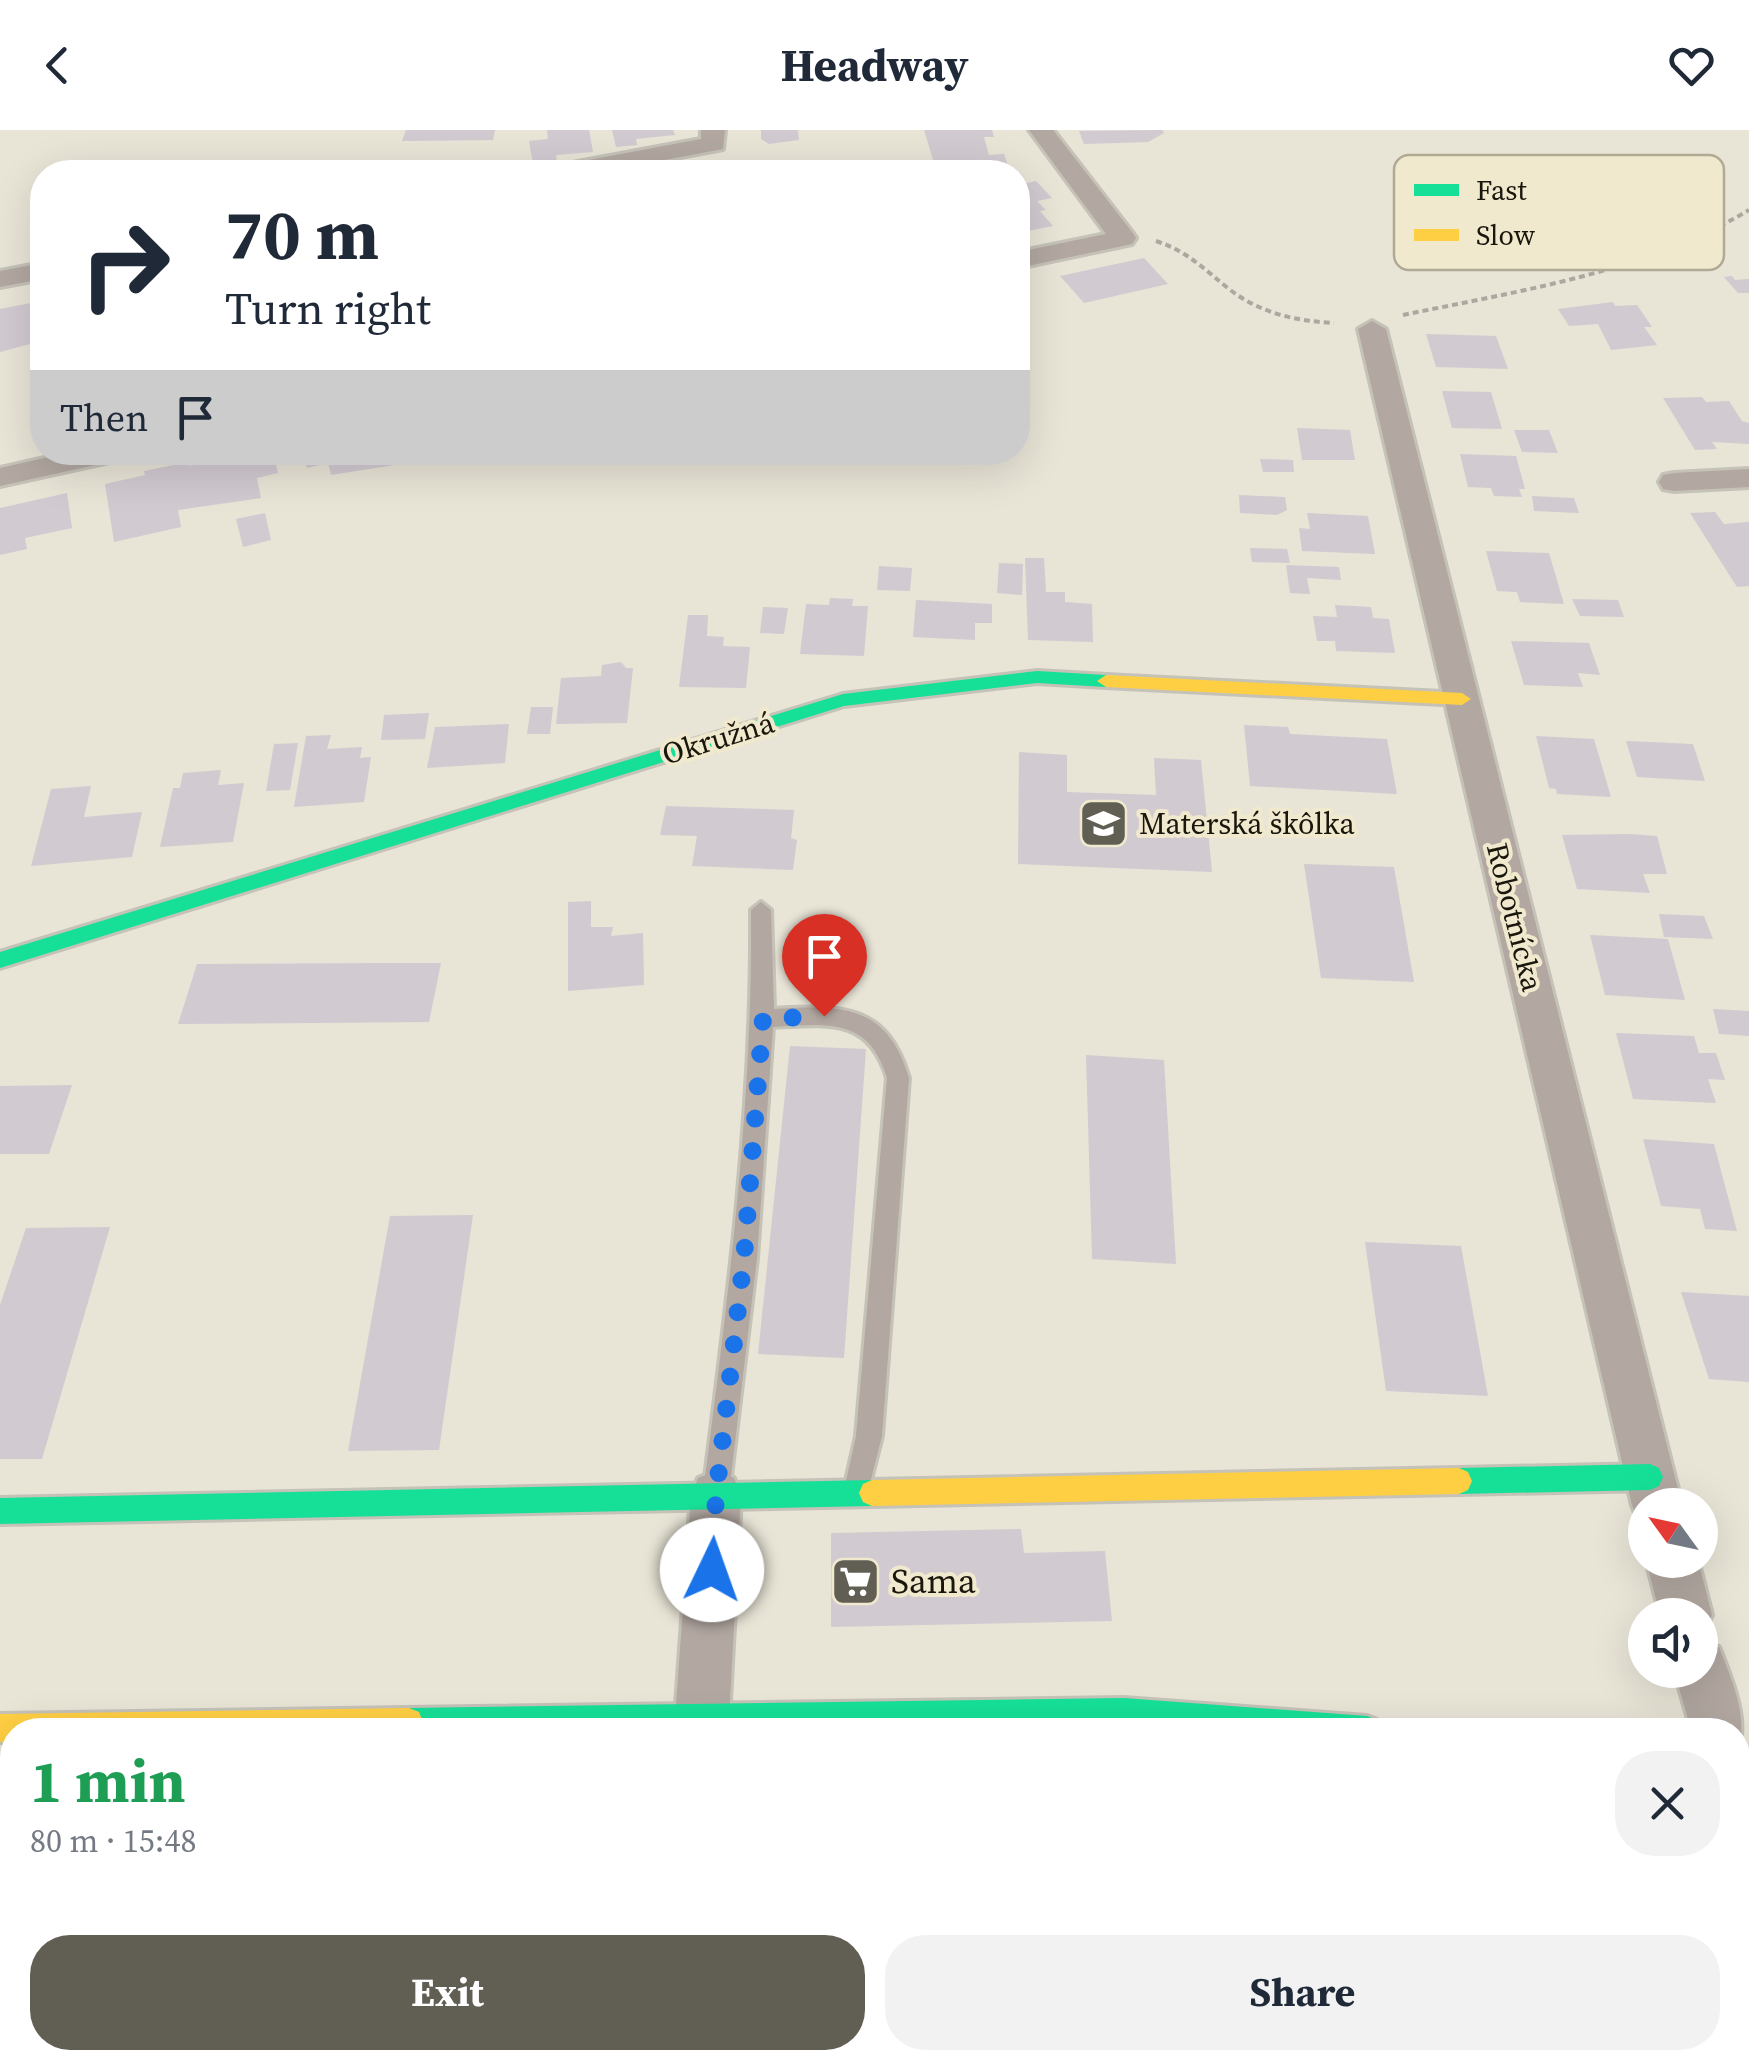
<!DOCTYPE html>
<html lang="en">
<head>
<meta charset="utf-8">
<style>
  body { margin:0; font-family:"Source Serif 4",serif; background:#f2f2f3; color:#1f2937; height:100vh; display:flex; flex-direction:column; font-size:38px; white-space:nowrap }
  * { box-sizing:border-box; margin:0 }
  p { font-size:32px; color:#747a83 }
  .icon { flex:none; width:55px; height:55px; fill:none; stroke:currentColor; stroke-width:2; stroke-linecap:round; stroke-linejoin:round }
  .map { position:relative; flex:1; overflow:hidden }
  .drawer { position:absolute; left:0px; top:1588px; width:1750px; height:352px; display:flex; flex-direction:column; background:#fff; border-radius:40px 40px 0 0; box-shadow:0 10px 40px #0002 }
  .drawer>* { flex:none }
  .banner { position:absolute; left:30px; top:30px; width:1000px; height:305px; border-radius:40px; box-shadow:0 10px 40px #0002; background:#fff; color:#1f2937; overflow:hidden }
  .needle { width:65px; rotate:303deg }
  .tools { position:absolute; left:1628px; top:1358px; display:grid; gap:20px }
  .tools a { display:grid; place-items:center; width:90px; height:90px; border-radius:50%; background:#fff; box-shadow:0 10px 40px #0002; font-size:50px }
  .pin { position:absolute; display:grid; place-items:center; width:85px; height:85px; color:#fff; margin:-102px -42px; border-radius:50% 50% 50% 0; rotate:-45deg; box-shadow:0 0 10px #0007 }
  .pin .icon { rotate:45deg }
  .me { position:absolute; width:110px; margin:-55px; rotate:3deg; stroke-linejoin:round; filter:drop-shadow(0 0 8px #0008) }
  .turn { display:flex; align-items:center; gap:35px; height:210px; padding:0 30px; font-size:45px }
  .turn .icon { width:130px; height:130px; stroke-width:2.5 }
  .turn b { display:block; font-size:70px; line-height:85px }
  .then { display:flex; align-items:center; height:95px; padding:0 30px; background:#0003; gap:20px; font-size:38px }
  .round { display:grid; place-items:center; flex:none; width:105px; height:105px; border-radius:40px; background:#f2f2f3 }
  .headline { display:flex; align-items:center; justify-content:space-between; height:170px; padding:0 30px }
  h1 { font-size:60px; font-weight:700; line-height:75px; color:#1e9e55 }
  .button { display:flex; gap:20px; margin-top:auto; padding:20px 30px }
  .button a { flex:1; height:115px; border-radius:40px; background:#615e53; color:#fff; font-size:40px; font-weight:700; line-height:115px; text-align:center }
  .button a+a { background:#f2f2f3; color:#1f2937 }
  header { display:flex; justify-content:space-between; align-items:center; height:130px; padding:0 30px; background:#fff; font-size:45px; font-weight:700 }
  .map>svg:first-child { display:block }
</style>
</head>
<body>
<header><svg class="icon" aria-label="back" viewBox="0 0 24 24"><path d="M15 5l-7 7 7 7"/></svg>Headway<svg class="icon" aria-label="heart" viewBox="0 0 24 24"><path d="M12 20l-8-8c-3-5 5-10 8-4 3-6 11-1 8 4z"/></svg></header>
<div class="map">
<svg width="1749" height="1938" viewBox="0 0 1749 1938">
  <rect width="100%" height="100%" fill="#e8e4d6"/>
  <path fill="#d9d9b3" d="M0,1673H12V1928H1738V1728L1749,1730V1938H0Z"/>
  <g fill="#d1cad1">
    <path d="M406,0H495L493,10L402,11Z"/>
    <path d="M547,0H589L593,22L556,25L557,32L533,34L529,11L548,9Z"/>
    <path d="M612,0H673L675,5L636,9L637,15L616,17Z"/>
    <path d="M761,0H798L799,10L769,14L761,9Z"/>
    <path d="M924,0H992L994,7H984L989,25L1004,24L1008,36H1001L1003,42H974L972,37L952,38L950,30H933Z"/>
    <path d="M1162,0L1164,3L1148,12L1084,14L1079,1Z"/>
    <path d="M1036,51L1052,68L1037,71L1046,80L1040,81L1053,96L1018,103V55Z"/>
    <path d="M1144,128L1168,154L1084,173L1060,146Z"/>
    <path d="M1732,146L1735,150L1749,149V163H1738L1724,147Z"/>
    <path d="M36,172L41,211L0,222V179Z"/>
    <path d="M1613,172L1615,176L1637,175L1652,197H1644L1657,215L1611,220L1598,194L1569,196L1558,179Z"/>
    <path d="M1426,204L1496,206L1508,239L1436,237Z"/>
    <path d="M1442,261L1491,262L1502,299L1452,298Z"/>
    <path d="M1702,267L1706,272L1729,271L1742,291L1749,293V314L1712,312L1717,319L1695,320L1663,268Z"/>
    <path d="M1297,298L1350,300L1355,330H1302Z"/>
    <path d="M1514,300H1549L1558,323L1522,322Z"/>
    <path d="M243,322H273L278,343L257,348L261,368L178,380L181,397L114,412L105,354L145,345L144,341L188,332L189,336Z"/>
    <path d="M302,322H396L401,334L331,345L328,333L307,338Z"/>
    <path d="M1460,324L1516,326L1525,359H1519L1522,367L1494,366L1491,358L1468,357Z"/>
    <path d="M1260,329L1293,330L1294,342H1263Z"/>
    <path d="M67,363L72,398L25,408L27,419L0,425V378Z"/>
    <path d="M1239,365L1285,367L1287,380L1277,385L1240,383Z"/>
    <path d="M1532,366L1574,368L1579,383L1534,381Z"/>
    <path d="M1715,382L1724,394L1749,392V456L1737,457L1690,383Z"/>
    <path d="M265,383L271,410L243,417L236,389Z"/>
    <path d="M1307,383L1368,386L1375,424L1302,421L1299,398L1310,399Z"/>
    <path d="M1250,418L1287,419L1290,433L1252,432Z"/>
    <path d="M1486,421L1549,423L1564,474L1520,472L1517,462L1497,461Z"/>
    <path d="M1025,428H1044L1046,462H1065V472L1092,474L1093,512L1028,510Z"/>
    <path d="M999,433L1023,434L1022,465L997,463Z"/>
    <path d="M1286,435L1339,437L1341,450L1307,448L1310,464L1290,463Z"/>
    <path d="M879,436L912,438L910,461L877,460Z"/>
    <path d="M830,468L853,469L852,476H868L864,526L800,524L806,474L829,475Z"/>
    <path d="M1572,469L1618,470L1624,487L1580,486Z"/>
    <path d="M916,470L992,474V493H975V510L913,507Z"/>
    <path d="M1335,475L1371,477L1373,488L1389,489L1395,523L1336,521L1335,511H1317L1313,486L1337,487Z"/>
    <path d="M763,477L788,478L784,504L760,503Z"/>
    <path d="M688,485H708L707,506L724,507L723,516L750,517L746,558L679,557Z"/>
    <path d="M1511,511L1589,513L1600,545L1578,543L1583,557L1524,555Z"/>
    <path d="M621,532L626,538H633L627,593L556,594L561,548L601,546L602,535Z"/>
    <path d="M531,577H553L550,604H527Z"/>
    <path d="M429,583L425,609L381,610L384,585Z"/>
    <path d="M509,594L505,633L427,638L435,597Z"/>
    <path d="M1244,595L1288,597L1290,604L1387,609L1397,664L1250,656Z"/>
    <path d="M331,605L327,619L362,617L360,628L371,627L364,672L294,677L306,606Z"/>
    <path d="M1536,606L1594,609L1611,667L1557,664L1556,659L1549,658Z"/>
    <path d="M1626,611L1693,614L1705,651L1637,647Z"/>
    <path d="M298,613L290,660L266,661L274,614Z"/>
    <path d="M1019,622L1067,625V662L1156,665L1154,628L1201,630L1212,742L1018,734Z"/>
    <path d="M221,640L218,655L244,653L233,712L160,717L173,658H180L183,643Z"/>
    <path d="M91,656L84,687L142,682L132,727L31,736L51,659Z"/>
    <path d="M666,676L794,680L791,708L797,710L793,740L692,736L697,706L660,705Z"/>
    <path d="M1629,704L1657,706L1667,744H1643L1650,763L1577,759L1562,705Z"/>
    <path d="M1304,734L1394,737L1414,852L1321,848Z"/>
    <path d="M591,771V797H613L611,806L643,803L644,855L568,861V772Z"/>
    <path d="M1659,784L1704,786L1713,809L1664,807Z"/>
    <path d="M1590,805L1668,809L1685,870L1605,865Z"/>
    <path d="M381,833H441L429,892L178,894L197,834Z"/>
    <path d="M1713,879L1749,881V906L1719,904Z"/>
    <path d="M1616,903L1694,906L1699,923H1716L1725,950L1708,949L1716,973L1633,969Z"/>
    <path d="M790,916L866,919L844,1228L758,1224Z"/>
    <path d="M1086,925L1164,930L1176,1134L1092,1129Z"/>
    <path d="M72,955L49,1024H0V956Z"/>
    <path d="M1643,1009L1714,1014L1737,1101L1705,1099L1700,1079L1661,1076Z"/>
    <path d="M473,1085L439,1320L348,1321L390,1086Z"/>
    <path d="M110,1097L42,1329H0V1175L26,1098Z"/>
    <path d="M1365,1112L1461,1116L1488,1266L1386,1261Z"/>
    <path d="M1681,1162L1749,1166V1252L1709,1249Z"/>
    <path d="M1021,1399L1024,1423L1105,1421L1112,1491L831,1497V1403Z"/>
  </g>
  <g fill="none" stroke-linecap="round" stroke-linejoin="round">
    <defs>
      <path id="lane" d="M761,772L771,780L774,879C842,875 887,874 909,948L882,1306L866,1369L857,1373L848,1369L844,1360L856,1306L887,948C869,887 827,894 773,897L757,1128L729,1363L725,1372L716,1376L707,1372L703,1363C728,1169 753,976 751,780Z"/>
      <g id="street">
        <path d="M701,0H725L723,19L600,42H550L562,35L701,9Z"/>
        <path d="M1029,0H1053L1132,102L1136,108L1132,114L1018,138V122L1106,104Z"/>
        <path d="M42,133V149L0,157V141Z"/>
        <path d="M1372,191L1386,199L1682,1375H1645V1395L1639,1393L1632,1375L1358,199Z"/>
        <path d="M71,322H131L127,328L0,356V338Z"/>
        <path d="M1749,339V357L1674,361L1663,359L1659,352L1663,345L1674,343Z"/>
        <path d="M716,1341L734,1348L741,1366L729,1589L725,1600H679L675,1589L691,1366L698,1348Z"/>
        <path d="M1646,1430H1698L1712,1485L1704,1503L1700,1505V1485H1660Z"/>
        <path d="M1700,1509L1719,1517C1731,1548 1749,1588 1738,1619V1600H1691L1674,1540H1700Z"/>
      </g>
      <g id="fast">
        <path d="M1037,541L1106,545L1115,551L1106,557L1037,553L844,576L0,838V822L843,564Z"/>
        <path d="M1650,1334L1659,1338L1663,1347L1659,1356L1650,1360L1459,1364L1450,1360L1446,1351L1450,1342L1459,1338Z"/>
        <path d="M872,1350L881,1354L885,1363L881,1372L872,1376L0,1394V1368Z"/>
        <path d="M1124,1568L1367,1586L1377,1590L1381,1600H1173L1124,1596L398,1600L395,1592L399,1582L409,1578Z"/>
        <path d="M1738,1625L1749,1627V1657L1738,1654Z"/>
      </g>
      <g id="slow">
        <path d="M1106,545L1462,563L1471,569L1462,575L1106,557L1097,551Z"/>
        <path d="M1459,1338L1468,1342L1472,1351L1468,1360L1459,1364L872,1376L863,1372L859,1363L863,1354L872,1350Z"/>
        <path d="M409,1578L419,1582L423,1592L420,1600H12V1612H0V1584Z"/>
      </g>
    </defs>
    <use href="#lane" stroke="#c5c2b8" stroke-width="6"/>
    <use href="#street" stroke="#c5c2b8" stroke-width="6"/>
    <use href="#fast" stroke="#c5c2b8" stroke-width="6"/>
    <use href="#slow" stroke="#c5c2b8" stroke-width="6"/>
    <g stroke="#aea7a0" stroke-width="4" stroke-dasharray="6 4" stroke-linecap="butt">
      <path d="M1156,111C1187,121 1204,139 1229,159C1260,183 1295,191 1334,193"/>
      <path d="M1403,185C1519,161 1646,142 1749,80"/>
    </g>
    <use href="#lane" fill="#b2a7a1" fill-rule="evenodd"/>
    <use href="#street" fill="#b2a7a1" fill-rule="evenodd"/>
    <use href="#fast" fill="#16e098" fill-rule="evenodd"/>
    <use href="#slow" fill="#ffcf43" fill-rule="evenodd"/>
  </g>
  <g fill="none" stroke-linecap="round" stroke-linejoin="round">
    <path stroke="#1a73e8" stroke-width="18" stroke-dasharray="0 32.4" d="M712,1440L716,1366L744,1128L763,889L824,886"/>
  </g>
  <defs>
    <symbol id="school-square" viewBox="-11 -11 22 22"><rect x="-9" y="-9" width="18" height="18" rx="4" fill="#615e53" stroke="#f0e9ce"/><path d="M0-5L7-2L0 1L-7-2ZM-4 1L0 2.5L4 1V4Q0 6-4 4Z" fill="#fff"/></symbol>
    <symbol id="supermarket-square" viewBox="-11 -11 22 22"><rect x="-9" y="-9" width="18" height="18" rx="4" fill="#615e53" stroke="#f0e9ce"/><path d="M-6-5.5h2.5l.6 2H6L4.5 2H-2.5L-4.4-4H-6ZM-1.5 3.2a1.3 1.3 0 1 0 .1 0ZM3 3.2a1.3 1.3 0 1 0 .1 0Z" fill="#fff"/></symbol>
  </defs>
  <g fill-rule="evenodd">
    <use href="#school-square" x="1076" y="666" width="55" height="55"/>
    <use href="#supermarket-square" x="828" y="1424" width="55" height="55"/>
  </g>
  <g text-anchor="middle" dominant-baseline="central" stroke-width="8" stroke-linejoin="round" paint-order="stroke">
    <g font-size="30" fill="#19160d" stroke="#f0e9ce">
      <text transform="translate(718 608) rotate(-17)">Okružná</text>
      <text transform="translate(1515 787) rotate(76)">Robotnícka</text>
    </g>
    <g font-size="30" fill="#19160d" stroke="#f0e9ce" text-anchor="start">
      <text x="1139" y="693">Materská škôlka</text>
    </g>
    <g font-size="35" fill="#19160d" stroke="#f0e9ce" text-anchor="start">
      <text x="891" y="1451">Sama</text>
    </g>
  </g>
  <rect x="1394" y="25" width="330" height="115" rx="15" fill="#f0e9ce" stroke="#b0aa94" stroke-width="2.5"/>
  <rect x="1414" y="54" width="45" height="12" fill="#16e098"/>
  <rect x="1414" y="99" width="45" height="12" fill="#ffcf43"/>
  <g font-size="28" fill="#19160d">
    <text x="1476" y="70">Fast</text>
    <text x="1476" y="115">Slow</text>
  </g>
</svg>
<div class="tools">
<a><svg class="needle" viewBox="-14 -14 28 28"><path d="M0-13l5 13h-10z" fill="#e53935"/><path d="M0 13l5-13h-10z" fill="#747a83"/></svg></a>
<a><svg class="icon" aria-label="sound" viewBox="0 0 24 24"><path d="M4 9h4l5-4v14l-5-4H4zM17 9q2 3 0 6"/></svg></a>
</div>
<div class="pin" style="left:824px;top:886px;background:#d93025"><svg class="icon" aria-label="arrive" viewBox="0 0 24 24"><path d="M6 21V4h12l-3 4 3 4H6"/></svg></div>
<svg class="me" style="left:712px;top:1440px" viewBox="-20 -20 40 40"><circle r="19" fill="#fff"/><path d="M0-13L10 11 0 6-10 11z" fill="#1a73e8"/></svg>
<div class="banner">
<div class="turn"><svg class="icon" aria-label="right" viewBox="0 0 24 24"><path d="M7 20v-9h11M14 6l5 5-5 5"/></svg><div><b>70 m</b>Turn right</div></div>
<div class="then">Then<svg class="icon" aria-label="arrive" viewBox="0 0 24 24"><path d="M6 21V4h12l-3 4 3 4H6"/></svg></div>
</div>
<section class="drawer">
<div class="headline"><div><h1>1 min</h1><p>80 m · 15:48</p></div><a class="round"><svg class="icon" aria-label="close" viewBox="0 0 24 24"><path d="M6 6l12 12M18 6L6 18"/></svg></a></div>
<div class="button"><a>Exit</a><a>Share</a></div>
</section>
</div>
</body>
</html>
